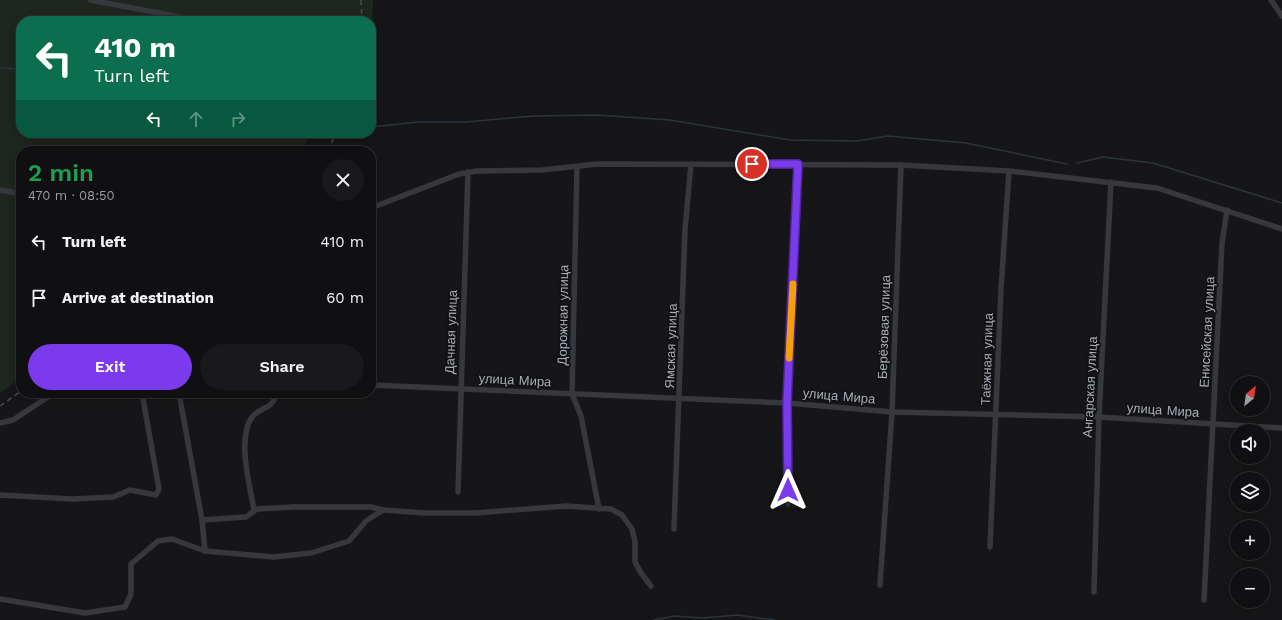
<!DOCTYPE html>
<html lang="en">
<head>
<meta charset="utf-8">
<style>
  body { margin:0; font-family:"Work Sans",sans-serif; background:#19191b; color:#f1f3f6; height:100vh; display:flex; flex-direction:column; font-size:15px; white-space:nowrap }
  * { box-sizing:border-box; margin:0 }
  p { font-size:13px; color:#9c9d9f }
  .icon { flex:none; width:22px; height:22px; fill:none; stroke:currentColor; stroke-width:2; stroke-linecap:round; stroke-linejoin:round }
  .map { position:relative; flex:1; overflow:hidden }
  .side { position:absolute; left:16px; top:146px; width:360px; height:252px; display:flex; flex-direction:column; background:#101012; border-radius:16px; box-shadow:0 2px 10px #0003,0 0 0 1px #303032 }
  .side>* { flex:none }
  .banner { position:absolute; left:16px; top:16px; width:360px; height:122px; border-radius:16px; box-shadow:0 2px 10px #0003,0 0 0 1px #303032; background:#0b6e4f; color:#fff; overflow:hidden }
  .needle { width:26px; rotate:29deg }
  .controls { position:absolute; left:1230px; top:376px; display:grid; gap:8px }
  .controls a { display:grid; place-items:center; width:40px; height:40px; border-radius:50%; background:#101012; box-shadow:0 2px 10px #0003,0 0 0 1px #303032; font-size:20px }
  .pin { position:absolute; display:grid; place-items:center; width:34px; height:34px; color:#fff; margin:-17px; border:2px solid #fff; border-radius:50%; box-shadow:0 1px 4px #0007 }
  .me { position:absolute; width:44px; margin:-22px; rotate:0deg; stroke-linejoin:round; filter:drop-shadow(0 0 3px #0008) }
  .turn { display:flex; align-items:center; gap:14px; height:84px; padding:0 12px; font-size:18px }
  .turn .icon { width:52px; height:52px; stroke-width:2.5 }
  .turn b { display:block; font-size:28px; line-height:34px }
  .lanes { display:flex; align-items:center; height:38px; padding:0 12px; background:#0003; justify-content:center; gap:20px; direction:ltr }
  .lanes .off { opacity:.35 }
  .round { display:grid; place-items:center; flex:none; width:42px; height:42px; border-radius:21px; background:#19191b }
  .head { display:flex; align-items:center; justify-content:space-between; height:68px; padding:0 12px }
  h1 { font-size:24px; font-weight:600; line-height:30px; color:#1e9e55 }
  .cta { display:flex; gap:8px; margin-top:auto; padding:8px 12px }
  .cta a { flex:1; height:46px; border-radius:24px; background:#7c3aed; color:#fff; font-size:16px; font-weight:600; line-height:46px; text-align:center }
  .cta a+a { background:#19191b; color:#f1f3f6 }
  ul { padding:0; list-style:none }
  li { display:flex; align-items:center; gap:12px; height:56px; padding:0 12px }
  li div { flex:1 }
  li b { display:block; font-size:15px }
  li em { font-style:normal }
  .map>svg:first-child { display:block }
</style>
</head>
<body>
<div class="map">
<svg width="1282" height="620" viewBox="0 0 1282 620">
  <rect width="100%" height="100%" fill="#161618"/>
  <path fill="#1e261f" d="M0,0H373L371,76V21H21V133H310L301,151H21V378L0,393Z"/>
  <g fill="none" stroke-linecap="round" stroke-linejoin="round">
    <g stroke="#2c353c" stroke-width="1.5">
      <path d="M0,68L21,69"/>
      <path d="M371,127L418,122H466L534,116L597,115L670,120L790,140L856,141L888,136L966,143L1067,164"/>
      <path d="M1077,163L1103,157L1153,163L1282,203"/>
      <path d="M654,620L674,616L703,618L737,615L774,620"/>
    </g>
    <g stroke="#37383d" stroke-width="5.5">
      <path d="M90,0L196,20"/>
      <path d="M1271,0L1282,16"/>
      <path d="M577,167L572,394L581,416L599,509"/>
      <path d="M0,190L21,194"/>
      <path d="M371,208L459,174L477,171L542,170L597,164L901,165L1009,171L1157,188L1282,229"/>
      <path d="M371,385L787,403L892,412L1099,417L1282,428"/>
      <path d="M179,393L202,520L205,551"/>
      <path d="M0,423L13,420L54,393"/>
      <path d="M458,492L468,172"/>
      <path d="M0,495L73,499L113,497L130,490L156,495L159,489L142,393"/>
      <path d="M788,504L787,403L798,164"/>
      <path d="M254,510C250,486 236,436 253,416C262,406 273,410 276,393"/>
      <path d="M202,520L246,517L257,509L293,507H371L383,510L425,513H475L566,506L611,509L622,515L632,529L635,541V562L641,573L651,586"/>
      <path d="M674,529L685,230L691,164"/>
      <path d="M990,547L1001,289L1009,171"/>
      <path d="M880,585L892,412L901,165"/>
      <path d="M1094,592L1099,417L1111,182"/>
      <path d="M0,599L85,613L125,607L131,594V564L158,541L172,539L205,551L274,557L311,553L349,541L366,521L383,510"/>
      <path d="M1204,600L1222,243L1227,210"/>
    </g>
    <g stroke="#4a4c52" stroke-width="1.5" stroke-dasharray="5 4" stroke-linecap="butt">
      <path d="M361,0L362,21"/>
      <path d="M328,151L336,133"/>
      <path d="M0,406L21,391"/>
    </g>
  </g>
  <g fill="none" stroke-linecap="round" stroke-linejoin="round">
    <defs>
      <path id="route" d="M752,164H798L787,403L788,490"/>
    </defs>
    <use href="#route" stroke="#51269a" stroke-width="10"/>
    <use href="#route" stroke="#7c3aed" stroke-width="7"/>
    <path stroke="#f59e0b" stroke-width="7" d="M789,358L793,284"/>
  </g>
  <g text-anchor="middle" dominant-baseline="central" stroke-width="3.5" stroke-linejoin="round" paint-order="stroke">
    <g font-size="13" fill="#a8adb8" stroke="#111113">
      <text transform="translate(563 315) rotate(-89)">Дорожная улица</text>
      <text transform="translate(884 327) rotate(-88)">Берёзовая улица</text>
      <text transform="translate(451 332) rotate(-88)">Дачная улица</text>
      <text transform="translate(1207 332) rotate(-87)">Енисейская улица</text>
      <text transform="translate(671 346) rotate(-88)">Ямская улица</text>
      <text transform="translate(987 359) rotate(-88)">Таёжная улица</text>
      <text transform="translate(515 380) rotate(3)">улица Мира</text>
      <text transform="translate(1090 387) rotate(-87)">Ангарская улица</text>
      <text transform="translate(839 396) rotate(5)">улица Мира</text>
      <text transform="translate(1163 410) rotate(4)">улица Мира</text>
    </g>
  </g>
</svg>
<div class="controls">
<a><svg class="needle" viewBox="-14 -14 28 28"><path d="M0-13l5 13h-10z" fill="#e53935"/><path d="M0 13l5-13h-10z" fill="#9c9d9f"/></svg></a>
<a><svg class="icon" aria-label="sound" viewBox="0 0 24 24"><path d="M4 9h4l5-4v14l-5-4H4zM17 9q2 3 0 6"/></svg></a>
<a><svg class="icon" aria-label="layers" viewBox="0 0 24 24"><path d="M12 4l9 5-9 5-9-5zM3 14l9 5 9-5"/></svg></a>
<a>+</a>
<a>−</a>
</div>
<div class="pin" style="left:752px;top:164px;background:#d93025"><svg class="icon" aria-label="arrive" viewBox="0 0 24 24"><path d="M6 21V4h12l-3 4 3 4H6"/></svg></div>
<svg class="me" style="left:788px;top:490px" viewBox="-20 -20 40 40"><path d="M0-17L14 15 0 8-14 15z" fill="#7c3aed" stroke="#fff" stroke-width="4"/></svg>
<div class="banner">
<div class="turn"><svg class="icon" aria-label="left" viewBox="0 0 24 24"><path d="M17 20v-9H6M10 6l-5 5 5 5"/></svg><div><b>410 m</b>Turn left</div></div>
<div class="lanes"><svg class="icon" aria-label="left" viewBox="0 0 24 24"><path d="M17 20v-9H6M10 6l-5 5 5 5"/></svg><svg class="icon off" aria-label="ahead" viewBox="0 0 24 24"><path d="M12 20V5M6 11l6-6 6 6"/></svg><svg class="icon off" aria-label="right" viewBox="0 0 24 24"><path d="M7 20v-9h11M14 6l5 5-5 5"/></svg></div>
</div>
<section class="side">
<div class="head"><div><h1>2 min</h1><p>470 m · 08:50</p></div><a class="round"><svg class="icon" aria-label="close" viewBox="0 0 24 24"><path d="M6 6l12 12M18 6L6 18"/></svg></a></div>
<ul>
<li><svg class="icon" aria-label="left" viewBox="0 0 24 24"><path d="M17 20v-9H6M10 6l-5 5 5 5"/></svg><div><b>Turn left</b></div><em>410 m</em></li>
<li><svg class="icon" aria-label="arrive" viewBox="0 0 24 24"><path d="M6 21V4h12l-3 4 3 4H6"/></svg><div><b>Arrive at destination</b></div><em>60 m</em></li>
</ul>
<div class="cta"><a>Exit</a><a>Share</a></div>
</section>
</div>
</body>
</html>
